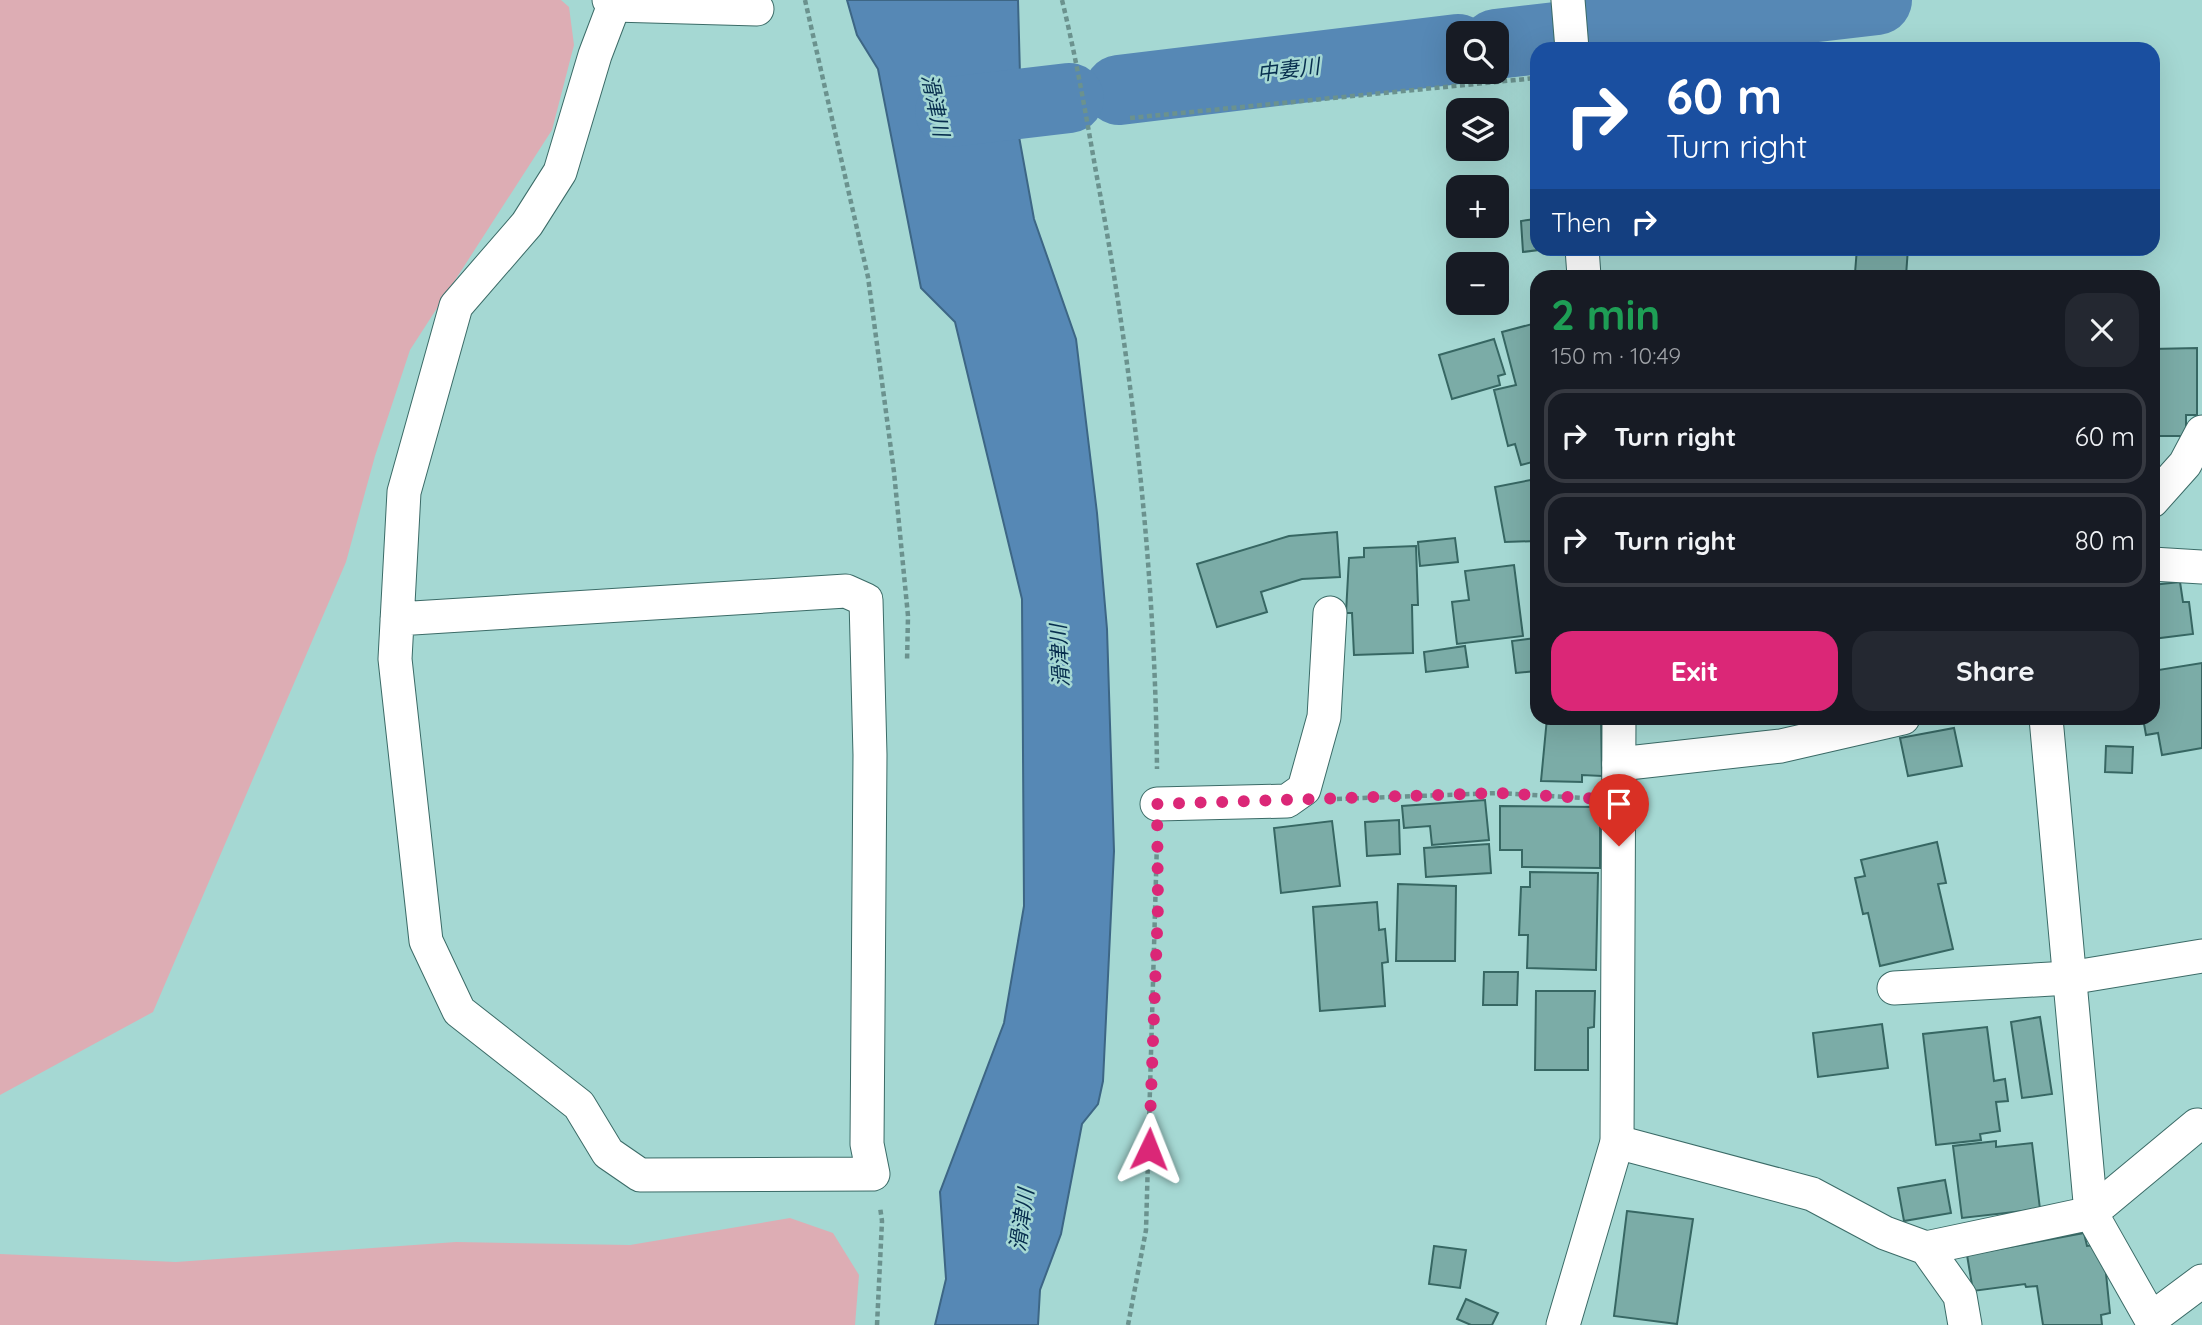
<!DOCTYPE html>
<html lang="en">
<head>
<meta charset="utf-8">
<style>
  body { margin:0; font-family:Quicksand,"Noto Sans JP",sans-serif; background:#242831; color:#f1f3f6; height:100vh; display:flex; flex-direction:column; font-size:26px; white-space:nowrap }
  * { box-sizing:border-box; margin:0 }
  p { font-size:23px; color:#9ea1a6 }
  .icon { flex:none; width:38px; height:38px; fill:none; stroke:currentColor; stroke-width:2; stroke-linecap:round; stroke-linejoin:round }
  .map { position:relative; flex:1; overflow:hidden }
  .sheet { position:absolute; left:1530px; top:270px; width:630px; height:455px; display:flex; flex-direction:column; background:#171b24; border-radius:21px; box-shadow:0 7px 28px #0002 }
  .sheet>* { flex:none }
  .top-card { position:absolute; left:1530px; top:42px; width:630px; height:214px; border-radius:21px; box-shadow:0 7px 28px #0002; background:#1a4fa0; color:#fff; overflow:hidden }
  .fabs { position:absolute; left:1446px; top:21px; display:grid; gap:14px }
  .fabs a { display:grid; place-items:center; width:63px; height:63px; border-radius:14px; background:#171b24; box-shadow:0 7px 28px #0002; font-size:35px }
  .pin { position:absolute; display:grid; place-items:center; width:60px; height:60px; color:#fff; margin:-72px -30px; border-radius:50% 50% 50% 0; rotate:-45deg; box-shadow:0 0 7px #0007 }
  .pin .icon { rotate:45deg }
  .me { position:absolute; width:77px; margin:-38px; rotate:2deg; stroke-linejoin:round; filter:drop-shadow(0 0 5px #0008) }
  .turn { display:flex; align-items:center; gap:24px; height:147px; padding:0 21px; font-size:32px }
  .turn .icon { width:91px; height:91px; stroke-width:2.5 }
  .turn b { display:block; font-size:49px; line-height:60px }
  .then { display:flex; align-items:center; height:66px; padding:0 21px; background:#0003; gap:14px; font-size:26px }
  .round { display:grid; place-items:center; flex:none; width:74px; height:74px; border-radius:21px; background:#242831 }
  .headline { display:flex; align-items:center; justify-content:space-between; height:119px; padding:0 21px }
  h1 { font-size:42px; font-weight:700; line-height:52px; color:#1e9e55 }
  .action { display:flex; gap:14px; margin-top:auto; padding:14px 21px }
  .action a { flex:1; height:80px; border-radius:21px; background:#db2777; color:#fff; font-size:28px; font-weight:700; line-height:80px; text-align:center }
  .action a+a { background:#242831; color:#f1f3f6 }
  ul { padding:0; list-style:none }
  li { display:flex; align-items:center; gap:21px; height:94px; margin:0 14px 10px; padding:0 7px; border:4px solid #363941; border-radius:21px }
  li div { flex:1 }
  li b { display:block; font-size:26px }
  li em { font-style:normal }
  .map>svg:first-child { display:block }
</style>
</head>
<body>
<div class="map">
<svg width="2202" height="1325" viewBox="0 0 2202 1325">
  <rect width="100%" height="100%" fill="#a5d8d3"/>
  <g fill="#ddadb4">
    <path d="M0,0H561L569,7L574,45L552,130L410,350L375,456L346,562L153,1012L0,1095Z"/>
    <path d="M790,1218L833,1233L859,1275L855,1325H0V1254L176,1262L456,1242L630,1245Z"/>
  </g>
  <path fill="#5688b5" stroke="#3d6685" stroke-width="2" d="M847,0H1018L1020,75L1041,82L1046,114L1016,120L1034,219L1076,339L1097,513L1107,629L1114,851L1103,1081L1098,1104L1082,1124L1061,1234L1040,1290L1038,1325H935L946,1279L940,1192L1004,1023L1024,906L1022,599L955,322L921,288L878,69L857,35Z"/>
  <g fill="none" stroke-linecap="round" stroke-linejoin="round">
    <g stroke="#5688b5" stroke-width="70">
      <path d="M1496,44L1877,0"/>
      <path d="M1119,90L1458,49"/>
      <path d="M950,112L1069,98"/>
    </g>
  </g>
  <g fill="#7baca7" stroke="#376763" stroke-width="2">
    <path d="M1536,219V248L1547,249L1523,252L1521,221Z"/>
    <path d="M1857,248H1908L1906,276H1865V274L1855,273Z"/>
    <path d="M1536,323V461L1521,465L1515,444L1508,446L1494,390L1516,385L1502,332Z"/>
    <path d="M1494,339L1505,374L1498,376L1500,385L1452,399L1439,355Z"/>
    <path d="M2197,348V415H2186V436H2152V349Z"/>
    <path d="M1536,479V541L1505,542L1495,487Z"/>
    <path d="M1337,532L1340,577L1302,579L1261,592L1267,612L1217,627L1197,564L1289,536Z"/>
    <path d="M1455,538L1458,562L1420,566L1418,542Z"/>
    <path d="M1416,546L1418,605H1412L1413,653L1354,655L1352,613H1346L1349,558L1364,557V548Z"/>
    <path d="M1514,565L1523,636L1457,644L1452,602L1469,600L1465,571Z"/>
    <path d="M2180,582L2183,602H2189L2193,634L2152,639V585Z"/>
    <path d="M1536,638V671L1516,673L1512,641Z"/>
    <path d="M1465,646L1468,667L1426,672L1424,652Z"/>
    <path d="M2202,663V748L2162,755L2158,733L2146,735L2143,718H2152V671Z"/>
    <path d="M1547,718H1601L1602,776L1582,775V782L1541,781Z"/>
    <path d="M1797,718H1840L1798,724Z"/>
    <path d="M1954,728L1962,766L1908,776L1900,738Z"/>
    <path d="M2106,746L2133,747L2132,773L2105,772Z"/>
    <path d="M1485,800L1489,840L1432,845L1430,826L1404,828L1402,806Z"/>
    <path d="M1500,806L1600,807V868L1522,867V850H1500Z"/>
    <path d="M1399,820L1400,854L1367,856L1365,822Z"/>
    <path d="M1332,821L1340,886L1281,893L1274,828Z"/>
    <path d="M1937,842L1946,883L1938,884L1953,949L1880,966L1868,913L1863,914L1855,878L1865,876L1861,860Z"/>
    <path d="M1489,844L1491,873L1426,877L1424,848Z"/>
    <path d="M1530,872L1598,873L1596,970L1527,968L1528,935H1519L1521,887H1530Z"/>
    <path d="M1398,884L1456,886L1455,961H1396Z"/>
    <path d="M1377,902L1379,930L1385,929L1388,962L1382,963L1385,1006L1320,1011L1313,907Z"/>
    <path d="M1484,972H1518L1517,1005H1483Z"/>
    <path d="M1536,991H1595L1594,1027L1588,1028V1070H1535Z"/>
    <path d="M2040,1017L2052,1094L2022,1098L2011,1022Z"/>
    <path d="M1882,1024L1888,1068L1818,1077L1813,1033Z"/>
    <path d="M1987,1027L1994,1081L2005,1079L2008,1101L1996,1102L2000,1131L1980,1134L1981,1140L1936,1145L1923,1034Z"/>
    <path d="M1996,1141V1147L2032,1143L2040,1209L1962,1218L1953,1146Z"/>
    <path d="M1945,1180L1951,1213L1904,1221L1898,1188Z"/>
    <path d="M1627,1211L1693,1219L1677,1324L1614,1316Z"/>
    <path d="M2084,1233L2087,1246L2103,1244L2110,1313L2101,1315L2102,1325H2043L2037,1286L2026,1287L2025,1284L1973,1291L1967,1255Z"/>
    <path d="M1434,1246L1466,1250L1460,1288L1429,1284Z"/>
    <path d="M1466,1299L1498,1313L1492,1325H1471L1457,1319Z"/>
  </g>
  <g fill="none" stroke-linecap="round" stroke-linejoin="round">
    <defs>
      <g id="minor">
        <path d="M1568,0L1572,49"/>
        <path d="M614,5L757,9"/>
        <path d="M1582,248L1584,276"/>
        <path d="M2152,501L2185,464L2202,432"/>
        <path d="M2152,564L2202,567"/>
        <path d="M397,619L846,591L866,600L870,755L867,1144L873,1174L640,1175L608,1153L579,1105L459,1011L426,941L395,659L404,492L456,306L527,224L560,172L595,55L614,5L609,0"/>
        <path d="M1619,764L1781,746L1903,718"/>
        <path d="M1157,804L1287,801L1304,789L1324,717L1330,613"/>
        <path d="M1894,988L2069,978L2202,956"/>
        <path d="M2197,1125L2091,1213L2151,1319L2202,1281"/>
        <path d="M1617,1142L1812,1194L1885,1233L1926,1248L1960,1296L1965,1325"/>
        <path d="M1926,1248L2091,1213L2046,718"/>
        <path d="M1563,1325L1617,1142L1619,718"/>
      </g>
    </defs>
    <use href="#minor" stroke="#3b6b67" stroke-width="35"/>
    <g stroke="#6b928e" stroke-width="4.5" stroke-dasharray="5 3.5" stroke-linecap="butt">
      <path d="M805,0L868,277L894,472L908,616L907,662"/>
      <path d="M1062,0C1076,57 1086,115 1096,172C1133,369 1155,569 1157,769"/>
      <path d="M1130,118L1536,78"/>
      <path d="M1337,799L1499,793L1583,798"/>
      <path d="M877,1325L882,1221L880,1207"/>
      <path d="M1128,1325L1146,1230L1157,841"/>
    </g>
    <use href="#minor" stroke="#fff" stroke-width="33"/>
  </g>
  <g fill="none" stroke-linecap="round" stroke-linejoin="round">
    <path stroke="#db2777" stroke-width="12" stroke-dasharray="0 21.6" d="M1149,1149L1158,906L1157,804L1499,793L1619,800V846"/>
  </g>
  <g text-anchor="middle" dominant-baseline="central" stroke-width="5" stroke-linejoin="round" paint-order="stroke">
    <g font-size="21" font-style="italic" fill="#072e4e" stroke="#a5d8d3">
      <text transform="translate(1288 69) rotate(-7)">中妻川</text>
      <text transform="translate(936 105) rotate(78)">滑津川</text>
      <text transform="translate(1059 656) rotate(-93)">滑津川</text>
      <text transform="translate(1021 1220) rotate(-82)">滑津川</text>
    </g>
  </g>
</svg>
<div class="fabs">
<a><svg class="icon" aria-label="search" viewBox="0 0 24 24"><circle cx="10" cy="10" r="6"/><path d="M15 15l6 6"/></svg></a>
<a><svg class="icon" aria-label="layers" viewBox="0 0 24 24"><path d="M12 4l9 5-9 5-9-5zM3 14l9 5 9-5"/></svg></a>
<a>+</a>
<a>−</a>
</div>
<div class="pin" style="left:1619px;top:846px;background:#d93025"><svg class="icon" aria-label="arrive" viewBox="0 0 24 24"><path d="M6 21V4h12l-3 4 3 4H6"/></svg></div>
<svg class="me" style="left:1149px;top:1149px" viewBox="-20 -20 40 40"><path d="M0-17L14 15 0 8-14 15z" fill="#db2777" stroke="#fff" stroke-width="4"/></svg>
<div class="top-card">
<div class="turn"><svg class="icon" aria-label="right" viewBox="0 0 24 24"><path d="M7 20v-9h11M14 6l5 5-5 5"/></svg><div><b>60 m</b>Turn right</div></div>
<div class="then">Then<svg class="icon" aria-label="right" viewBox="0 0 24 24"><path d="M7 20v-9h11M14 6l5 5-5 5"/></svg></div>
</div>
<section class="sheet">
<div class="headline"><div><h1>2 min</h1><p>150 m · 10:49</p></div><a class="round"><svg class="icon" aria-label="close" viewBox="0 0 24 24"><path d="M6 6l12 12M18 6L6 18"/></svg></a></div>
<ul>
<li><svg class="icon" aria-label="right" viewBox="0 0 24 24"><path d="M7 20v-9h11M14 6l5 5-5 5"/></svg><div><b>Turn right</b></div><em>60 m</em></li>
<li><svg class="icon" aria-label="right" viewBox="0 0 24 24"><path d="M7 20v-9h11M14 6l5 5-5 5"/></svg><div><b>Turn right</b></div><em>80 m</em></li>
</ul>
<div class="action"><a>Exit</a><a>Share</a></div>
</section>
</div>
</body>
</html>
